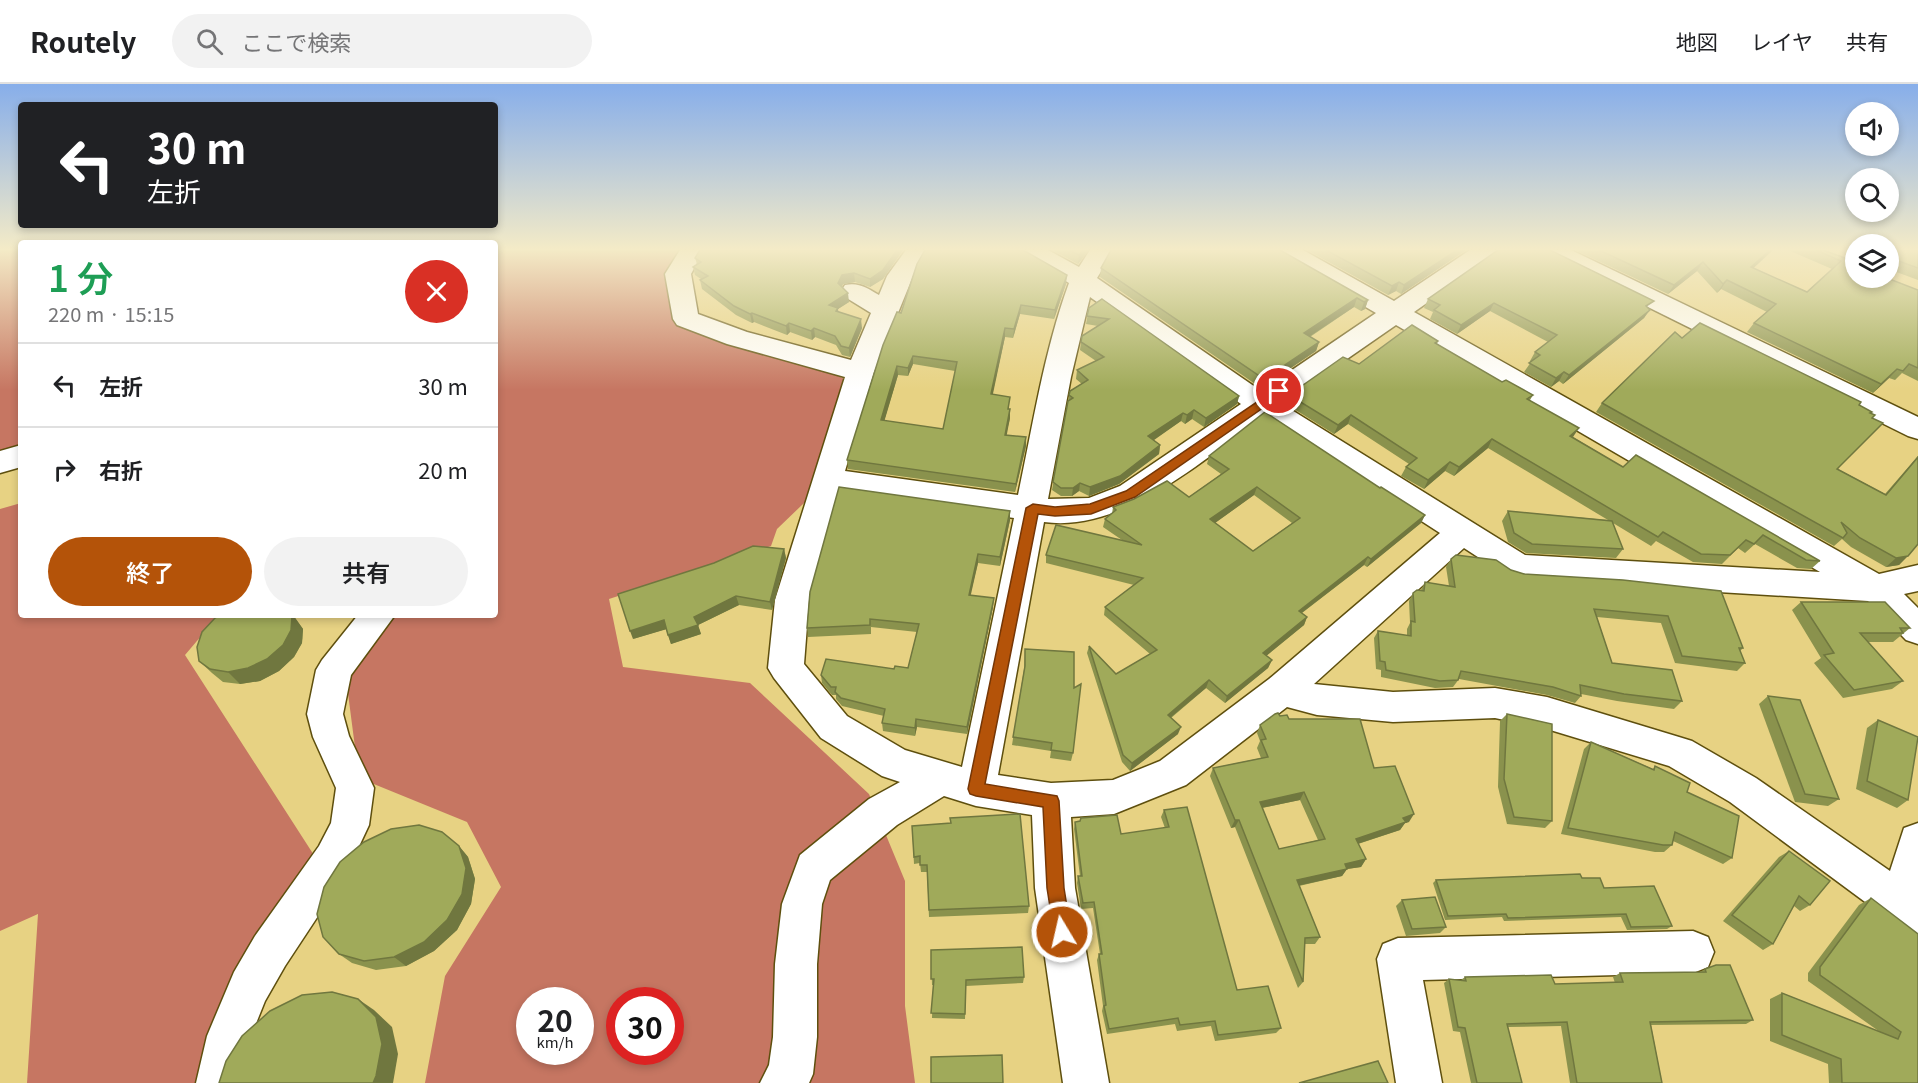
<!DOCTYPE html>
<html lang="ja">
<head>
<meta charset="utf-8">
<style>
  body { margin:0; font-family:Georgia,"Noto Sans JP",serif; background:#f2f2f2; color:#202124; height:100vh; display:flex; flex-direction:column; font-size:22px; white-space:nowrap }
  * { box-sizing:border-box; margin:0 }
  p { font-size:20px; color:#757577 }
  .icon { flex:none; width:33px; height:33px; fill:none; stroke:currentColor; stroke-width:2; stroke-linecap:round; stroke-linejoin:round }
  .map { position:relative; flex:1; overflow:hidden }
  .panel { position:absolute; left:18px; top:156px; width:480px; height:378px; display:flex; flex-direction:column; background:#fff; border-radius:6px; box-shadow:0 3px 9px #0003 }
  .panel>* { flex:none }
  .guide { position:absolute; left:18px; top:18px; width:480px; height:126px; border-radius:6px; box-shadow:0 3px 9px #0003; background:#202124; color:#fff; overflow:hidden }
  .tools { position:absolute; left:1845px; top:18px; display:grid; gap:12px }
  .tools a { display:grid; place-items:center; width:54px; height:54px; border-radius:50%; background:#fff; box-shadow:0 3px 9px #0003; font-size:30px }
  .speed { position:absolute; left:516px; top:903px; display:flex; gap:12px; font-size:30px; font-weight:700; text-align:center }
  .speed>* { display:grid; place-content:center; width:78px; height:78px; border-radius:50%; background:#fff; box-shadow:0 3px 9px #0003; line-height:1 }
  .speed small { font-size:15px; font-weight:400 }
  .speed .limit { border:9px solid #d22; background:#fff; color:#111 }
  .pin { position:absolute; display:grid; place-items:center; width:51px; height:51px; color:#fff; margin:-26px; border:3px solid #fff; border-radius:50%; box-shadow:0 2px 6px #0007 }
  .me { position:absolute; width:66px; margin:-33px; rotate:351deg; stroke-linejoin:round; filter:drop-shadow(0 0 4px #0008) }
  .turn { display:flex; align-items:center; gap:21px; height:126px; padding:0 30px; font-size:27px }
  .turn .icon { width:78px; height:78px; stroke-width:2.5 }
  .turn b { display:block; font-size:42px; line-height:51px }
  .round { display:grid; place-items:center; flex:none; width:63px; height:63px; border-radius:32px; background:#f2f2f2 }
  .summary { display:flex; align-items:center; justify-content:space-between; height:102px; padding:0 30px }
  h1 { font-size:36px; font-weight:600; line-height:45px; color:#1e9e55 }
  .action { display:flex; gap:12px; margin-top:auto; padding:12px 30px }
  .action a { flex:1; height:69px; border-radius:36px; background:#b45309; color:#fff; font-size:24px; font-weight:600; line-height:69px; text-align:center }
  .action a+a { background:#f2f2f2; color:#202124 }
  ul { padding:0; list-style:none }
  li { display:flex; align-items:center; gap:18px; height:84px; padding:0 30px; border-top:2px solid #e0e0e0 }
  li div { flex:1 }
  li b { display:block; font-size:22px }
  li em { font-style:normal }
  header { display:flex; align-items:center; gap:36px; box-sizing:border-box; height:84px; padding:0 30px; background:#fff; border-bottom:2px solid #e0e0e0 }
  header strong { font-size:28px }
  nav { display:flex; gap:33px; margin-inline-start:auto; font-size:21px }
  .search { width:420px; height:54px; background:#f2f2f2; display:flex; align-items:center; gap:15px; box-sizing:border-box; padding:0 21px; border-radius:33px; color:#757577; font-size:22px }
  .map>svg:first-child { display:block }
</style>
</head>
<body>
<header>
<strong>Routely</strong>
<div class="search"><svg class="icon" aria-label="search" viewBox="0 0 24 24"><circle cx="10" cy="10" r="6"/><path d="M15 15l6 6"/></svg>ここで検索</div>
<nav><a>地図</a><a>レイヤ</a><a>共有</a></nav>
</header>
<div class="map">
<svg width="1918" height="999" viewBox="0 0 1918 999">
  <rect width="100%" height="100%" fill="#e7d283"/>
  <g fill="#c67662" fill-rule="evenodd">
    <path d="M0,166H21V364L0,368Z"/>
    <path d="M495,166H684L665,191L675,240L722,258L828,288L845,295L817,382L828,396L777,445L771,462L609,515L623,583L750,599L869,710L905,797V922L915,999H425L445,892L501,803L467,738L359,694L346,594L391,531H495ZM530,916H580V968H530ZM620,916H670V968H620Z"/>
    <path d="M21,419V531H219L185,571L319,779L208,999H27L38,830L0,847V425Z"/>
  </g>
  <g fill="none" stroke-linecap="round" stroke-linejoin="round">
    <defs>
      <g id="minor">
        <path d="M680,166H704L691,190L698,230L747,248L851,276L871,229L845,213L841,207L845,201C859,198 867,204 879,211L887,192L906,166H930L913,192L874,288L845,387L1018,411C1033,341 1044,267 1069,199L1021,171L1018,166H1048L1079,183L1090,166H1114L1097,194L1261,307L1376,229L1276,171L1273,166H1303L1394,217L1470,166H1498L1495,171L1414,228L1879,490L1918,481V507L1904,510L1918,524V560L1906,556L1868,517L1519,496L1507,492L1464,464L1314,600L1393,608L1495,604L1547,613L1679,653L1692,657L1756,694L1890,787L1904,744L1918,739V852L1903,846L1730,718L1669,682L1547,645L1495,634L1393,638L1317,631L1287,623L1186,701L1114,730L1071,733L1075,804L1109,999H1063L1035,804L1032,731L976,722L944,712L897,741L830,796L822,820L817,880V953L813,990L809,999H760L769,981L773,953L775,880L782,820L800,771L869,715L900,698L882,692L821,654L774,594L768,584L775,516L845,293L727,260L677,241L673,235L665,190ZM1090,213L1241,320L1120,402L1089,414L1048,415L1071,293ZM1396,241L1820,488L1525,471L1282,320ZM1262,334L1440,449L1269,595L1160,677L1113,696L1051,699L998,691L1044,438C1122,449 1201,377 1262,334ZM839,409L1014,434L962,683L905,666L847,632L804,580L809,516Z"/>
        <path d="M1540,166H1571L1918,333V355L1908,352L1543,171Z"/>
        <path d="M21,361V383L0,389V367Z"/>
        <path d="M358,531H395L351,591L343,630L349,652L374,704L369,741L347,788L285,882L265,917L251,952L242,999H196L207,952L234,888L255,852L319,762L331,739L336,704L313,653L307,630L316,586L322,576Z"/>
        <path d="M1693,847L1708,853L1714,868L1708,883L1693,889L1423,896L1442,999H1396L1377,875L1383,860L1398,854Z"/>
      </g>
    </defs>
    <use href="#minor" stroke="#5e4f0e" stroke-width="3"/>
    <use href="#minor" fill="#fff" fill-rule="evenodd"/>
  </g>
  <g fill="#8a924d" fill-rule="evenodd">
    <path d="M903,166L883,195L870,203L855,198L843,200L842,203L849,218L838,225V227L862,244L850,273L842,271L836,261L815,253L812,256L790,248L787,251L754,238L752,239L736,231L702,205L700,196L701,195L695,191L693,183L697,180L695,174Z"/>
    <path d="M1052,166H1089L1078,180Z"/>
    <path d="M1111,166L1368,216L1365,225L1361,227L1354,223L1310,253L1319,258L1316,267L1261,304L1100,193L1101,184Z"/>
    <path d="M1307,166H1466L1401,210L1396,207L1388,211Z"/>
    <path d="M1575,166H1773L1753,184L1807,208L1832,185L1788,166H1823L1856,178V194L1918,206V297L1902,289L1895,296L1889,294L1873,309L1747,248L1754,239L1767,228L1721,205L1717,209L1697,187L1668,210Z"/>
    <path d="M1888,166H1918V196L1891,186L1888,188Z"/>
    <path d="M1066,200L1054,235L1020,230L1013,254L1005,253L992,311L1009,325H1010V334L1006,351L1026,362L1015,408L848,385L847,376L901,229ZM913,280L955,287L943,345L884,337L898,291L908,292Z"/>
    <path d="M1428,215L1649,225L1644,234L1563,300L1559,297L1551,303L1524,288L1531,278L1530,277L1535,268L1548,258L1490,227L1457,250L1430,235L1433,228L1424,224Z"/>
    <path d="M1089,224L1239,312L1237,320L1204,343L1192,335L1185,340L1181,337L1153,356L1160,361L1159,370L1119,400L1089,412L1079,407L1072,412H1061L1052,406L1070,307L1082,300L1076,295L1077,286L1096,277L1080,266L1081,258L1098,242L1086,240Z"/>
    <path d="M1682,254L1859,321L1871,329L1873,334L1838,385L1885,410L1918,372V460L1899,481L1886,483L1851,463L1842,455L1834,462L1596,328L1602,319Z"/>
    <path d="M1438,257L1437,260L1502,298L1533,311L1530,316L1573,353L1623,383L1820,477L1811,485L1797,484L1755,460L1745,469L1738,464L1722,480L1693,478L1656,457L1651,462L1613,439L1623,465L1616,474L1526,469L1508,458L1502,437L1508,427L1608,436L1488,364L1454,392L1445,387L1424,405L1401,392L1406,383L1409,380L1348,340L1334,350L1286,320L1289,311L1359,280Z"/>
    <path d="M1209,372L1380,404L1425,431L1421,439L1367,483L1364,481L1302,529L1307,533L1304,541L1266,572L1272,576L1268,584L1225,619L1206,604L1171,634L1178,650L1130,687L1122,678L1087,569L1089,562L1116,590L1150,570L1104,531L1105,523L1134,501L1046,479V471L1122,456L1103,443L1105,435L1112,430L1113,423L1189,413L1221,390L1207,380ZM1254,411L1292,439L1253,467L1215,439Z"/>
    <path d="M1010,427V436L1000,482L978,479L970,511L993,523L967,650L917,643L915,652L883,647L882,639L884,632L842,622L836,615V611H832L822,599L821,591L908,584L917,548L871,543V550L808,553L807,544Z"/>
    <path d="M784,465L786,474L772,526L739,521L698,541L701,550L671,560L666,545L633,555Z"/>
    <path d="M1451,475L1511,486L1524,490L1623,496L1743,564L1740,567L1745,579L1737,587L1675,579L1661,539L1597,533L1612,579L1682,617L1674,625L1617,617L1581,610V612L1575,619L1547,611L1459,595L1453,603L1435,604L1381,593V586L1376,585L1374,554L1378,547L1407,552V545L1410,539L1409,517L1413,509L1421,506L1425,498L1449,502L1446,483Z"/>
    <path d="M1801,518L1910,544L1893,558H1868L1903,597L1892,605L1843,614L1814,579L1821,574L1792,526Z"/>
    <path d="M220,531H293L303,545L302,559L294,573L279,587L260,597L240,600L223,598L212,589L199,577Z"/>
    <path d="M1025,565L1073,669L1071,677L1050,674L1051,667L1012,661L1024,585Z"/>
    <path d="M1768,612L1839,715L1828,722L1795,718L1759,620Z"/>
    <path d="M1507,630L1552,737L1545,744L1507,740L1498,703L1500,637Z"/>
    <path d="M1280,632L1289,635L1374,684L1409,738L1405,739L1400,746L1358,760L1366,775L1361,783L1347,785L1342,792L1299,802L1320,853L1315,860H1305L1303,898L1298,904L1235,743L1231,744L1210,692L1213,684L1261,674L1257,664L1260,657L1257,649L1260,641ZM1300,716L1318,756L1279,765L1262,724Z"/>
    <path d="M1878,636L1908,716L1897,724L1856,705L1867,644Z"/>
    <path d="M1591,658L1653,685L1655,682L1687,708L1732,774L1723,780L1673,757L1672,761L1664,768H1655L1561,750L1584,665Z"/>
    <path d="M1164,726L1237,906L1281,944L1276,949L1215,957L1211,942L1177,947L1175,940L1107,950L1102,927L1103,922L1097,876L1099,870H1100L1093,824L1081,825L1077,799L1078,792H1080L1074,745L1075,738L1121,750L1165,744L1161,733Z"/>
    <path d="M912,742L1029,822L1028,829L929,833L927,788H921L920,779L914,780Z"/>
    <path d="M459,762L468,773L475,795L471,820L457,846L434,867L406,882L376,886L352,879L339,870Z"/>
    <path d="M1789,767L1810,821L1800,827L1794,822L1773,860L1763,866L1723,837L1779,773Z"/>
    <path d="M1582,794L1604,804L1672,842L1667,845L1627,846L1621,833L1504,837L1502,833L1445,836L1433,799L1436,796Z"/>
    <path d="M1871,814L1918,999H1829L1828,980L1770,957V915L1782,909L1880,948L1808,897V889L1859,821Z"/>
    <path d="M1402,816L1446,843L1440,849L1406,852L1396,822Z"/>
    <path d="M931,866L1024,893L1023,899L966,902L965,935L932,934L933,901H932Z"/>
    <path d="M1705,885L1753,936L1746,940L1651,941L1662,999H1570L1561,942L1508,943L1522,999H1471L1460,948L1453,947L1444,899L1449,895L1461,896L1465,893L1555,900L1615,899L1613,893L1620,889L1700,888Z"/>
  </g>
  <g fill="#70773f">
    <path d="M897,166H903L883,195L870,203V195Z"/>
    <path d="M1083,166H1089L1078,180L1079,171Z"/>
    <path d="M1457,166H1466L1401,210L1404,201Z"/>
    <path d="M1770,166H1773L1745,192L1751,183Z"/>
    <path d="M1703,178L1697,187L1668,210L1674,201Z"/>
    <path d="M854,189L855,198L843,200L839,208L838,199L842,191Z"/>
    <path d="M1067,191L1066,200L1054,235L1055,226Z"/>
    <path d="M1727,196L1721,205L1717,209L1723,200Z"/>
    <path d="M1399,198L1396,207L1388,211L1392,202Z"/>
    <path d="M848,209L849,218L838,225L839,233L829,221Z"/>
    <path d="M1357,214L1354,223L1301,258L1304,249Z"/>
    <path d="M1368,216L1365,225L1361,227L1364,218Z"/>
    <path d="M1494,219L1490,227L1457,250L1461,241Z"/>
    <path d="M1021,221L1020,230L1013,254L1014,245Z"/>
    <path d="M1650,226L1644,234L1563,300L1569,291Z"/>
    <path d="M752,229L754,238L752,239L750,230Z"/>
    <path d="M861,235L862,244L850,273L849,264Z"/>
    <path d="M789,239L790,248L787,251L786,242Z"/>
    <path d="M814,244L815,253L812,256L811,247Z"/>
    <path d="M1005,244V253L991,319V310Z"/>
    <path d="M1319,258L1316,267L1261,304L1264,295Z"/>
    <path d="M913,272V280L908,292V284Z"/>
    <path d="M897,282L898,291L882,345L881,336Z"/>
    <path d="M1897,285L1889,294L1873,309L1881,300Z"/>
    <path d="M1564,288L1559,297L1551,303L1556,294Z"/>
    <path d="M1239,312L1237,320L1204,343L1206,334Z"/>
    <path d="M1010,325V334L1005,360V351Z"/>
    <path d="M1194,326L1192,335L1185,340L1187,331Z"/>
    <path d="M1183,329L1181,337L1147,361L1148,352Z"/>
    <path d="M1351,331L1348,340L1334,350L1338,341Z"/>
    <path d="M1579,344L1573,353L1570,352Z"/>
    <path d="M1026,353V362L1015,408L1016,400Z"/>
    <path d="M1492,355L1488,364L1454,392L1459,383Z"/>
    <path d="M1160,361L1159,370L1119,400L1089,412L1090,403Z"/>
    <path d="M1450,378L1445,387L1424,405L1428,396Z"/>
    <path d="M1080,399L1079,407L1072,412L1073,404Z"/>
    <path d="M1257,403L1254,411L1208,444L1210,435Z"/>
    <path d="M1010,427V436L1000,482V473Z"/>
    <path d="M1425,431L1421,439L1367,483L1371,475Z"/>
    <path d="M784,465L786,474L772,526L770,518Z"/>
    <path d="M978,470V479L969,519V511Z"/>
    <path d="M1908,472L1899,481L1886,483L1896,474Z"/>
    <path d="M1368,473L1364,481L1295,534L1299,527Z"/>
    <path d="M736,512L739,521L698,541L701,550L671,560L668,551L694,533Z"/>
    <path d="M994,514L993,523L967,650V643Z"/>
    <path d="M291,531H293L303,545L302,559L294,573L279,587L260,597L240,600L228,588Z"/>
    <path d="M1307,533L1304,541L1260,577L1263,569Z"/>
    <path d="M664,536L667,545L633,555L630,547Z"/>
    <path d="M1272,576L1268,584L1225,619L1227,612Z"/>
    <path d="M1209,596L1206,604L1165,638L1168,631Z"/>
    <path d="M916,635L917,643L915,652V644Z"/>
    <path d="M1181,643L1178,650L1130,687L1132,679Z"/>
    <path d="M1304,708L1300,716L1256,725L1260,718Z"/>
    <path d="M1414,730L1409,738L1405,739L1400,746L1351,762L1356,755L1403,734Z"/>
    <path d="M1235,736H1239L1235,743L1231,744Z"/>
    <path d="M459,762L468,773L475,795L471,820L457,846L434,867L406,882L394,873Z"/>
    <path d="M1366,775L1361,783L1347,785L1342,792L1292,803L1297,796L1345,780Z"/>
    <path d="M358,915L374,926L392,943L398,970L393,999H373Z"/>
  </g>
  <g fill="#a0aa5a" stroke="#70773f" stroke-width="1.5" fill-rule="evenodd">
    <path d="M700,166H897L883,186L870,195L854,189L842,191L838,199L848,209L829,221L838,224L836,227L861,235L849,264L841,262L835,252L814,244L811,247L789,239L786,242L752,229L750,230L734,222L700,196L708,192L693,183L701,178L695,174Z"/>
    <path d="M925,166H1023L1067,191L1055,226L1021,221L1014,245L1005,244L991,310L1010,313L1008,325H1010L1005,351L1026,353L1016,400L847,376L883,261L897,228L901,229L917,180ZM913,272L957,278L943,345L881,336L897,282L908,284Z"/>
    <path d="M1069,166H1083L1079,171Z"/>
    <path d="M1111,166H1280L1368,216L1364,218L1357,214L1304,249L1319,258L1264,295L1101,184Z"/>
    <path d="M1326,166H1457L1404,201L1399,198L1392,202Z"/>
    <path d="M1498,166H1550L1654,217L1646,222L1650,226L1569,291L1564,288L1556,294L1529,279L1540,271L1535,268L1557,251L1494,219L1461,241L1434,226L1440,221L1428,215Z"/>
    <path d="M1599,166H1770L1751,183L1807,208L1841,177L1816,166H1823L1856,178V194H1887L1918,206V284L1909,280L1903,287L1897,285L1881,300L1754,239L1776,220L1727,196L1723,200L1703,178L1674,201Z"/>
    <path d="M1888,166H1918V184L1896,176L1893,178V183H1888Z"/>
    <path d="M1102,215L1239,312L1206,334L1194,326L1187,331L1183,329L1148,352L1160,361L1120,392L1090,403L1080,399L1073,404H1061L1053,398L1068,317L1073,314L1069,311L1070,307L1088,296L1077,286L1104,273L1081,258L1082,252L1109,235L1087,232L1089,224Z"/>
    <path d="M1700,239L1861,318L1859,321L1872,328L1870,329L1875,331L1872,334L1883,339L1837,385L1886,411L1918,373V460L1908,472L1896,474L1860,454L1841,438L1847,449L1843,454L1602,319L1675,248L1682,254Z"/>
    <path d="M1412,241L1438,257L1435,259L1502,298L1506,296L1533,311L1527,315L1579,344L1570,352L1623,383L1636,371L1820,477L1806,476L1763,451L1754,460L1746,456L1730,471L1701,470L1663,448L1658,453L1492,355L1459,383L1450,378L1428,396L1406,383L1417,374L1351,331L1338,341L1289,311L1343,273L1359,280Z"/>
    <path d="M1265,328L1380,404L1381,403L1425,431L1371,475L1368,473L1299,527L1307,533L1263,569L1272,576L1227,612L1209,596L1168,631L1181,643L1132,679L1123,671L1089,562L1116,590L1157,566L1105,523L1143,494L1046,471L1056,441L1142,461L1105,435L1116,426L1113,423L1134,415L1167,397L1189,413L1229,385L1209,372ZM1257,403L1300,434L1253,467L1210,435Z"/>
    <path d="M839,403L1010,427L1000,473L978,470L969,511L994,514L967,643L916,635L915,644L882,639L885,625L841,614L835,608L836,603H831L821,591L826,575L894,585L895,582L908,584L919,540L870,535V541L807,544L810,508Z"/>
    <path d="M1508,427L1612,437L1623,465L1532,460L1514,449Z"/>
    <path d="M753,462L784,465L770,518L736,512L694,533L698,541L668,551L664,536L630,547L618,510L714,479Z"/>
    <path d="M1456,471L1496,476L1511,486L1524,490L1623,496L1721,507L1743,564H1739L1745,579L1682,572L1668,532L1594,525L1612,579L1672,586L1682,617L1624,610L1580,601L1581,612L1553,603L1461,587L1458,596L1440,597L1386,586L1385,578L1380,577L1378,547L1411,552V537L1415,538L1413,509L1417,506L1424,507L1425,498L1455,503L1451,475Z"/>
    <path d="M1801,518H1885L1910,544H1900L1903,549H1860L1903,597L1854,606L1824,571L1834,569Z"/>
    <path d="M220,531H291L292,532L291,546L283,561L267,575L248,584L228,588L210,585L199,577L197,563L202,548L215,534Z"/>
    <path d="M1025,565L1074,568V604L1081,600L1073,669L1051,666L1052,659L1013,653L1025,582Z"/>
    <path d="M1768,612L1800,616L1839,715L1805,710Z"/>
    <path d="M1278,629L1280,632L1287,631L1289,635H1360L1374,684L1395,682L1414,730L1403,734L1406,738L1356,755L1366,775L1345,780L1347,785L1297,796L1320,853L1305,854L1303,898L1239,736H1235L1213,684L1268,673L1261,656L1266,655L1260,641L1275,630ZM1304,708L1325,755L1279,765L1260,718Z"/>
    <path d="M1507,630L1552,640V737L1514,733L1504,695Z"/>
    <path d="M1878,636L1918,653L1908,716L1867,697Z"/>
    <path d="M1591,658L1654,686L1655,682L1690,699L1687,708L1739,732L1732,774L1675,748L1672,761H1663L1568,744Z"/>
    <path d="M1187,723L1237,906L1268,902L1281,944L1218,951L1215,937L1180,941L1178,934L1109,945L1104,922L1106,921L1099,870H1102L1094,818L1083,819L1078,792H1082L1075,738L1080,737L1081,734L1117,731L1121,750L1169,743L1164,726Z"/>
    <path d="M1020,730L1029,822L929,826L927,781H920V772L914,773L912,742L951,739L950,734Z"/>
    <path d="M419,741L442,748L459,762L466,784L462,810L447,836L424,858L394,873L364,877L339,870L323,853L317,830L324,803L340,778L364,758L391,745Z"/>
    <path d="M1789,767L1830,797L1810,821L1799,812L1773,860L1732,831Z"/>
    <path d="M1580,790L1582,794H1600L1604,804L1654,802L1672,842L1631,843L1626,830L1508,834L1506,830L1448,832L1436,796Z"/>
    <path d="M1435,813L1446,843L1412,845L1402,816Z"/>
    <path d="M1871,814L1918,850V999H1842L1841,975L1782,951V909L1898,955L1901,948L1820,891V883Z"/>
    <path d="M1022,863L1024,893L966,896L965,930L931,929L934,895H931V866Z"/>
    <path d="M1716,881H1730L1753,936L1650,938L1662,999H1577L1567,938L1507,940L1522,999H1477L1465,944L1458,943L1449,895L1466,897L1465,893L1551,891L1555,900L1623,898L1620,889L1706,888L1705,885Z"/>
    <path d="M332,908L358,915L376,933L382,960L376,992L373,999H219L226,977L242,952L270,927L302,911Z"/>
    <path d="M1002,971L1003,999H931V973Z"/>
    <path d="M1378,977L1388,999H1299Z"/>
  </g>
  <linearGradient id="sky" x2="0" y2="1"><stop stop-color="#87aeea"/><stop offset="0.54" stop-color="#f4ebc7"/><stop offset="1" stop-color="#f4ebc7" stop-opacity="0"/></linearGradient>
  <rect width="1918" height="306" fill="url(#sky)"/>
  <path fill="#b45309" stroke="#753606" stroke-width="1.5" d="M1279,303L1283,304V310L1135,413L1091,430L1055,432L1038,430L985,700L1057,712L1059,717L1064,804L1071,848L1068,854L1062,856L1056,854L1054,848L1047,804L1043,723L976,712L970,710L968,705L1026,424L1033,420L1055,423L1090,420L1126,407Z"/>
</svg>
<div class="tools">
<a><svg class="icon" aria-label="sound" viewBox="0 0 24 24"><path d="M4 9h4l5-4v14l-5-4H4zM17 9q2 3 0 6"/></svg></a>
<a><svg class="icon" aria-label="search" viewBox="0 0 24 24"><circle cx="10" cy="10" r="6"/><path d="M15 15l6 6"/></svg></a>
<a><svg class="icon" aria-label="layers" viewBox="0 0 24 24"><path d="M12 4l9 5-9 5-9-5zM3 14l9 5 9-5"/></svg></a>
</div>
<div class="speed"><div>20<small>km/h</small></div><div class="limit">30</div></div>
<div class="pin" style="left:1279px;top:307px;background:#d93025"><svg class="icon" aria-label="arrive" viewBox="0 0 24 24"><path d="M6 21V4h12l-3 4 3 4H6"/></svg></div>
<svg class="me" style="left:1062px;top:848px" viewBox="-20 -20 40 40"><circle r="17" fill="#b45309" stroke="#fff" stroke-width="3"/><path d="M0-11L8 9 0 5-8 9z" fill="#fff"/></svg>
<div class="guide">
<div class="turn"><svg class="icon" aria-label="left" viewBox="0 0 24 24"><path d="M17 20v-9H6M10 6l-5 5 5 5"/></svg><div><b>30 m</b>左折</div></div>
</div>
<section class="panel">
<div class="summary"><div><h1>1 分</h1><p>220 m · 15:15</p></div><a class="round" style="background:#d93025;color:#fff"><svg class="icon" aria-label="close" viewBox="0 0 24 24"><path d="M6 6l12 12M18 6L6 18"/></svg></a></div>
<ul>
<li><svg class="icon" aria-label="left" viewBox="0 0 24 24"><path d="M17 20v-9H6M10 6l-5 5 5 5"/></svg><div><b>左折</b></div><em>30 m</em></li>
<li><svg class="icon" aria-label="right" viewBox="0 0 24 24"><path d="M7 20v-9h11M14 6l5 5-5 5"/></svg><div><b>右折</b></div><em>20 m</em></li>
</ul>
<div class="action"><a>終了</a><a>共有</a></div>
</section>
</div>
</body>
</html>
